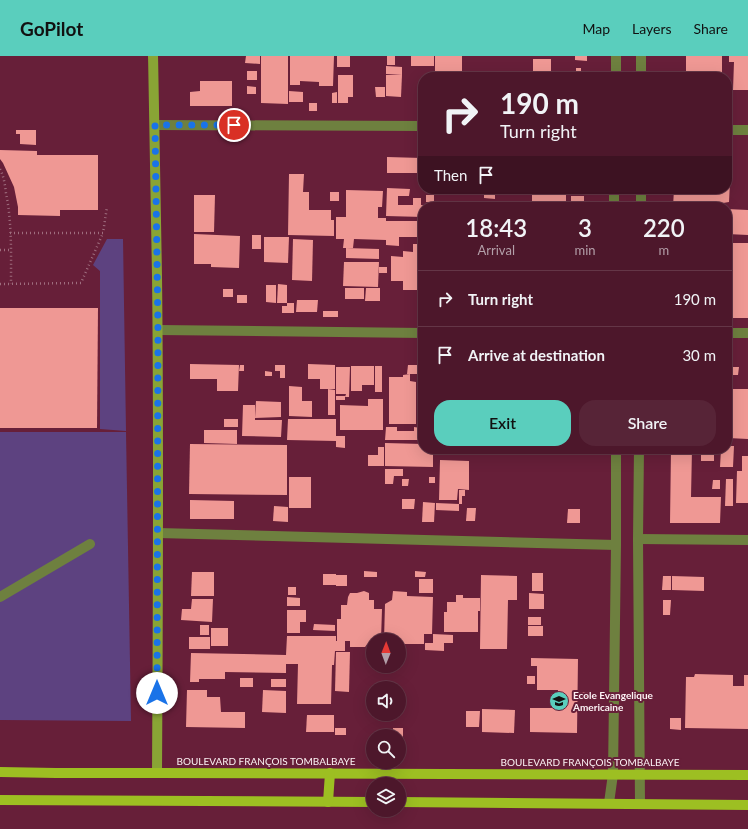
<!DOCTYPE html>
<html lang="en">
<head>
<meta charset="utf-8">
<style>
  body { margin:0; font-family:Lato,sans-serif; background:#572437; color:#f1f3f6; height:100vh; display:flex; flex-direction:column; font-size:15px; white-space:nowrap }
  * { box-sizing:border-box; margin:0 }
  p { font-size:13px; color:#b39fa9 }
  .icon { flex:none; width:22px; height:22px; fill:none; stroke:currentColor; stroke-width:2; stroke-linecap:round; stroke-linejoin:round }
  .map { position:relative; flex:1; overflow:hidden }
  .sheet { position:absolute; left:418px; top:146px; width:314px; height:252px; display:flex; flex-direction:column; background:#4d172b; border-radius:16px; box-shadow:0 4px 16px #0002,0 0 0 1px #643647 }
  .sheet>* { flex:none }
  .guide { position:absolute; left:418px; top:16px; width:314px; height:122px; border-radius:16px; box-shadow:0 4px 16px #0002,0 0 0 1px #643647; background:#4d172b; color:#f1f3f6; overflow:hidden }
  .needle { width:26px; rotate:1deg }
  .buttons { position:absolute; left:366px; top:577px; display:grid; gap:8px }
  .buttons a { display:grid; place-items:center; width:40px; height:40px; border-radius:50%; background:#4d172b; box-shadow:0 4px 16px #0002,0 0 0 1px #643647; font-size:20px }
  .pin { position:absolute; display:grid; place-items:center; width:34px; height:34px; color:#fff; margin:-17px; border:2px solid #fff; border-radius:50%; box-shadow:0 1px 4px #0007 }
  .me { position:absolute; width:44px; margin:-22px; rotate:0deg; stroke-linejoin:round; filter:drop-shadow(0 0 3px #0008) }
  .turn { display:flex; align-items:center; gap:14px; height:84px; padding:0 16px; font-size:18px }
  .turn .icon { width:52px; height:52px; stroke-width:2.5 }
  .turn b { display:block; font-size:28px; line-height:34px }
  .then { display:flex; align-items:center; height:38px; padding:0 16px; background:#0003; gap:8px; font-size:15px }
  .eta { display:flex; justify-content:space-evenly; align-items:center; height:68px; text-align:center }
  .eta b { font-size:24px; font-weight:600; line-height:28px }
  .action { display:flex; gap:8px; margin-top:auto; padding:8px 16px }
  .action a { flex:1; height:46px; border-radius:16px; background:#5acebd; color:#111; font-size:16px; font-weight:600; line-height:46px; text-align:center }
  .action a+a { background:#572437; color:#f1f3f6 }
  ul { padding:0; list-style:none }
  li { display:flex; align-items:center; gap:12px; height:56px; padding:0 16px; border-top:1px solid #643647 }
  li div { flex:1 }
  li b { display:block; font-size:15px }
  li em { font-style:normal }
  header { display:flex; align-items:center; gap:24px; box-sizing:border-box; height:56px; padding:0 20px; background:#5acebd; color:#111 }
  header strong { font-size:19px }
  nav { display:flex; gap:22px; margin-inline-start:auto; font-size:14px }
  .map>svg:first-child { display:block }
</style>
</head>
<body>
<header>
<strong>GoPilot</strong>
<nav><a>Map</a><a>Layers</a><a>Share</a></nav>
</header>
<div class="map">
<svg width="748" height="773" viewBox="0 0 748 773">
  <rect width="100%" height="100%" fill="#671f39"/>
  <g fill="#5d4280">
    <path d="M107,183H123L126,375L100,373V215L93,209Z"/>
    <path d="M0,376H126L131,665L0,664Z"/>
  </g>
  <g fill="#ef9894">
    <path d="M246,0H260V8L245,7Z"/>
    <path d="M261,0H288V48L261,47Z"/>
    <path d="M290,0H334L333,30H319V26L300,25V29H290Z"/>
    <rect x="337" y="0" width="13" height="11"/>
    <rect x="387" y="0" width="8" height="9"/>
    <rect x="411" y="0" width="23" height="10"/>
    <rect x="435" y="0" width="27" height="21"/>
    <path d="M575,0H587V5L575,4Z"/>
    <rect x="686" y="0" width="36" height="21"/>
    <path d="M729,0H748V34H733L734,6H729Z"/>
    <rect x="533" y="3" width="18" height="18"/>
    <path d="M386,10L402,11V19L386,18Z"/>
    <rect x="576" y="12" width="5" height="9"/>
    <rect x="247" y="15" width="10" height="9"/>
    <path d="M522,15L532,16V21H522Z"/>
    <path d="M338,19H353V41H348V47H338Z"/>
    <path d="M386,19H402L401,41L386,40Z"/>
    <path d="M200,25H232V50H190V36L200,35Z"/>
    <path d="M247,30L256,31V38H247Z"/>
    <path d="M375,31H385V41H376Z"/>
    <path d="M289,35L303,36V46H289Z"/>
    <path d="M337,36V47H332V37Z"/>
    <rect x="309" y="47" width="8" height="8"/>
    <path d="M16,74H36V89L20,88V78H16Z"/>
    <path d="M0,94L37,95V99H98V154H60V160L18,159V151L14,131L3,107L0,103Z"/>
    <path d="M387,101L422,102V117H387Z"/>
    <path d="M289,118H304L303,136H309V154H331V164H334V180L288,179Z"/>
    <path d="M727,126H730L729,146L723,147V151H673L674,133H727Z"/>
    <path d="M387,132L410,133L409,140H398V149H413V142H421V149L432,150V151H423V161L386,160Z"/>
    <path d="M484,133H495V143L484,142Z"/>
    <rect x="569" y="133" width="12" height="5"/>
    <path d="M346,134L383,135L382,151H378V162H386V165H419V181H399V190L386,189V184L354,183L353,192H343L344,183H336V161H346Z"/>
    <path d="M532,135L560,136V138H566V147H559V151H532Z"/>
    <rect x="330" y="136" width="9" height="9"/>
    <path d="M194,139H215L214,176H194Z"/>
    <rect x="426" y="139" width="8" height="7"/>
    <rect x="571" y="140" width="13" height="11"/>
    <path d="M499,145H520V151H484L485,148H499Z"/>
    <rect x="470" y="147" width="14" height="4"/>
    <rect x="524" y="147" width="7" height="4"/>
    <path d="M727,153L748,154V179L727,178Z"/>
    <rect x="420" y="165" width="3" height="16"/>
    <path d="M194,178L240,180L239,212L211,211V208H194Z"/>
    <rect x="252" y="179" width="9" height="14"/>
    <path d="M264,181H289L288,207L264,206Z"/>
    <path d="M293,183L313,184L312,225L292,224Z"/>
    <rect x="727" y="187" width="21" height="75"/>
    <path d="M413,188H423V234H403V225H391V200L403,201V195L413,196Z"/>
    <path d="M346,192L379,193V203L346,202Z"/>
    <path d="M344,206H379L378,231L343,230Z"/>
    <rect x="379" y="211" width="8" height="6"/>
    <path d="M278,228L287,229V247H277Z"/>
    <path d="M266,229H276V247L266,246Z"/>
    <rect x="345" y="232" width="19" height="11"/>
    <path d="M366,232H380V245H365Z"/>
    <rect x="223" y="233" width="10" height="8"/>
    <rect x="237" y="239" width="10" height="8"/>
    <path d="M297,244H318L317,256H296Z"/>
    <path d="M287,247H294V257H282V250H287Z"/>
    <path d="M0,252H98L97,372H0Z"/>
    <rect x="323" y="255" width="15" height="6"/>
    <path d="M190,308L239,309L238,335H217V323H190Z"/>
    <path d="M308,308L335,309V333H320V323H308Z"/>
    <path d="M240,309H244V315H239Z"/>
    <path d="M275,309H285V322H280V315H275Z"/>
    <path d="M408,309H419V318H407Z"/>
    <path d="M351,310H374V329H362V335H351Z"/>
    <rect x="375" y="310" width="7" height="26"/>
    <path d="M336,311H350L349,341H345L346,338H336Z"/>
    <path d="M728,311H739L738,319H728Z"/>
    <path d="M265,315L272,316V320H265Z"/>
    <path d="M410,318V325L416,326V368H389V321H403V319Z"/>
    <path d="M289,330L302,331V345H312V361L289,360Z"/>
    <path d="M328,333L335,334V359H328Z"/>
    <path d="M729,333H748V383L728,382Z"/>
    <rect x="336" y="340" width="9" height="4"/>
    <path d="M368,343H383V374H340V349L368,350Z"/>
    <path d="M256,345L281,346V361L255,362Z"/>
    <path d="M243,349H255V364H282L281,381L242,380Z"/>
    <rect x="224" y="363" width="14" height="8"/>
    <path d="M288,363H336V380H345V392L336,391V385L287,384Z"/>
    <path d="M386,371H397V375H414V371L421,372V384H385Z"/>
    <path d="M204,374H237V388L204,387Z"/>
    <path d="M385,387L423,388V393H433V411L385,410Z"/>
    <path d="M190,388L287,389V439L189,438Z"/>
    <path d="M727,390H734L733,411H720L721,393H727Z"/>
    <path d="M378,391H384V410H368V399H378Z"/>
    <rect x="434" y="393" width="10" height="4"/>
    <rect x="475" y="393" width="9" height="5"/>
    <path d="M671,393H692L691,441H721L720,467H670Z"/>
    <rect x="701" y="393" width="13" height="12"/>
    <path d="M742,400H748V447H736L737,415H742Z"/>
    <path d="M440,404L469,405V434L458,433L457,444H439Z"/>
    <path d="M385,413H403V420H394L393,428H385Z"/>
    <rect x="289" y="421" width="22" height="31"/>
    <rect x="429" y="421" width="6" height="6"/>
    <path d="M402,423H409L408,430H402Z"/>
    <path d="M726,423H733V450H725Z"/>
    <path d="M713,424H720V433H712Z"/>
    <path d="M459,434H465V440H462V448H459Z"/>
    <path d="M402,443H415L414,453H402Z"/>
    <path d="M190,444L234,445V463H190Z"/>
    <path d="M423,446L435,447L434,466H422Z"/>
    <path d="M436,447L459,448V455L436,454Z"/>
    <path d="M274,450L288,451V466L273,465Z"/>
    <path d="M467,452H476L475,465H466Z"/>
    <path d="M568,453H580V467H567Z"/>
    <path d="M364,515L377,516V521H364Z"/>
    <path d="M415,515L426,516L425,521H415Z"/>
    <path d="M192,516H214V540H191Z"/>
    <rect x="532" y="517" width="11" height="18"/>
    <rect x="323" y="518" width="13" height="11"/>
    <rect x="336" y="519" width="11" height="11"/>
    <path d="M481,519L517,520V544H508L507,593H480Z"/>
    <path d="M663,520H671V534H662Z"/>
    <path d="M672,520L704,521V535L672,534Z"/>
    <rect x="419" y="523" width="14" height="14"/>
    <rect x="288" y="531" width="8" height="8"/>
    <path d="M364,535L369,537V544H374V553H382L381,584H373V586H369L365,591H350V585H345V595H335L334,609H332L331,648H297L298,608H286V617L225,616V623H199V626H190L191,597L286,599L287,580H336V585H337V563H341V549H347L348,541L350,537H357Z"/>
    <path d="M393,535L407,536V540L433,541L432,578H424V588H399V584H384L385,548L392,544Z"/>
    <path d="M529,537L544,538V553H529Z"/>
    <path d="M456,539H463V542H480V555H478V576H444V556H447V546H456Z"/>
    <path d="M287,541L300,542V550H287Z"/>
    <path d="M192,543H213L212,566L181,564L182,553H191Z"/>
    <path d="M663,544H671L670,559H663Z"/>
    <path d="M287,554H306V566H300V577H287Z"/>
    <rect x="528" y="561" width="13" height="8"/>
    <path d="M314,568L335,569V575L313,574Z"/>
    <rect x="200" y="569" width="9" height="10"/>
    <rect x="528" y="570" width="15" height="10"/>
    <rect x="211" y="572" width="17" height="18"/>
    <path d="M433,578L453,579V587H444V595L425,594V587H433Z"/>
    <rect x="189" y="581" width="21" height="12"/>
    <path d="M336,596H350L349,636L335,635Z"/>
    <path d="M531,602L578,603L577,677L530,676V652H557L558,634H537V610H531Z"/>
    <path d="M695,618L733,619V630H744V619H748V673L685,672L686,621H694Z"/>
    <rect x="527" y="620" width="8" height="8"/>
    <rect x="240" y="622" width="13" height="9"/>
    <rect x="271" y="623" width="15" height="8"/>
    <path d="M187,634H207V641H220L221,656H245V672L186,671Z"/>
    <path d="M263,634L286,635V657L262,656Z"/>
    <path d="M579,636H591L590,643H579Z"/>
    <path d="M482,653L515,654L514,677L482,676Z"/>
    <path d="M466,655H480L479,671H466Z"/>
    <path d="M307,659H334V676H306Z"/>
    <path d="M670,662H681V674L670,673Z"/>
    <rect x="335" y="672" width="11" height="7"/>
    <path d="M393,672H403V683H399V680H393Z"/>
  </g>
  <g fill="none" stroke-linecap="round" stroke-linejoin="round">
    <g stroke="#9e6d7e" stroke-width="2.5" stroke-dasharray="1 3" stroke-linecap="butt">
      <path d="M0,113C4,121 5,129 6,137C12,167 11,197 11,228"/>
      <path d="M10,177H103L107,151"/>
      <path d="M0,194H11"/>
      <path d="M0,228L81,227L103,177"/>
    </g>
    <path stroke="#6e803f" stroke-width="10" d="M0,541L90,488"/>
    <g stroke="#6e803f" stroke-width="10">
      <path d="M616,21V0"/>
      <path d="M641,21V0"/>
      <path d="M155,69L423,70"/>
      <path d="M727,74H748"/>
      <path d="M614,133V151"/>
      <path d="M641,133V151"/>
      <path d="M158,274L423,277"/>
      <path d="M727,277H748"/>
      <path d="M639,393L638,483L640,748"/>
      <path d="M158,477L616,489"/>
      <path d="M638,483L748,484"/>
      <path d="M609,747L613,718L616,489V393"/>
    </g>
    <path stroke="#89a435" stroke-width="10" d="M153,0C155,73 156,146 157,220C159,385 158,551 157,717"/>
    <g stroke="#9dbf22" stroke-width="10">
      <path d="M0,716L56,717H157L748,719"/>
      <path d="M0,744L373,746"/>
      <path d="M328,746L330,717"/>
      <path d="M399,746L748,749"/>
    </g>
  </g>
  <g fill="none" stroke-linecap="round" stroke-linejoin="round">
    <path stroke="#1a73e8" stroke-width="7" stroke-dasharray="0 12.6" d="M157,637L158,274L155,69H234"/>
  </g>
  <defs>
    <symbol id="school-disc" viewBox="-11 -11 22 22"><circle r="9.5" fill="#5acebd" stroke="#671f39"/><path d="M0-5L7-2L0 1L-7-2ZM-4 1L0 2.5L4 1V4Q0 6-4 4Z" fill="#111"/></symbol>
  </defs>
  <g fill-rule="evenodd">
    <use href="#school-disc" x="548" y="634" width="22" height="22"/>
  </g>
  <g text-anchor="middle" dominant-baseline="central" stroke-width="4" stroke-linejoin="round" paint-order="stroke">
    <g font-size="10" font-weight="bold" fill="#fcf2f4" stroke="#671f39" text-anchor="start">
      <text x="573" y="639">Ecole Evangelique<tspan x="573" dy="12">Americaine</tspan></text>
    </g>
    <g font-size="10" fill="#fcf2f4" stroke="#671f39">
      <text x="266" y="705">BOULEVARD FRANÇOIS TOMBALBAYE</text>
      <text x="590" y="706">BOULEVARD FRANÇOIS TOMBALBAYE</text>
    </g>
  </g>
</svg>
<div class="buttons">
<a><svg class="needle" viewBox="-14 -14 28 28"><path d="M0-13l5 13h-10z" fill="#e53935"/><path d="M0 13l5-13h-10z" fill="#b39fa9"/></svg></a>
<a><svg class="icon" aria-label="sound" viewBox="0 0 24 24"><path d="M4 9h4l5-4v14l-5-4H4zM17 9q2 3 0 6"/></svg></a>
<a><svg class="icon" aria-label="search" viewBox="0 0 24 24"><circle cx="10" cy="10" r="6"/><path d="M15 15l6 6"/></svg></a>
<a><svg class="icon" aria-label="layers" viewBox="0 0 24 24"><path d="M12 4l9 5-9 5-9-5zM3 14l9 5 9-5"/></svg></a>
</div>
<div class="pin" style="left:234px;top:69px;background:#d93025"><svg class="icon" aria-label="arrive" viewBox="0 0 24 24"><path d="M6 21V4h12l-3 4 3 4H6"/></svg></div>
<svg class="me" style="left:157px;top:637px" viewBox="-20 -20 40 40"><circle r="19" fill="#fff"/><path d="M0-13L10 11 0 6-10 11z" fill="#1a73e8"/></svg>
<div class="guide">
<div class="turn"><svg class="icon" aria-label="right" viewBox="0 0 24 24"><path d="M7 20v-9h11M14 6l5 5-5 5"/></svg><div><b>190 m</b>Turn right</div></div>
<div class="then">Then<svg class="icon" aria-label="arrive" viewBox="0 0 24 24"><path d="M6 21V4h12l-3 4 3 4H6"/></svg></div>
</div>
<section class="sheet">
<div class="eta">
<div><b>18:43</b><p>Arrival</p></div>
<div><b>3</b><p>min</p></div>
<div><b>220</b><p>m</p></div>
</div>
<ul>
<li><svg class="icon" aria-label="right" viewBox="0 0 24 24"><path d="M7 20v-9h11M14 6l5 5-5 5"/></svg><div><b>Turn right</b></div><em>190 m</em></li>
<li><svg class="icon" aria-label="arrive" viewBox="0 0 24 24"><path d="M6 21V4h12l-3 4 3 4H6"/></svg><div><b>Arrive at destination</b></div><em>30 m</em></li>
</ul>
<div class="action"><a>Exit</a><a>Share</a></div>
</section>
</div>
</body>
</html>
